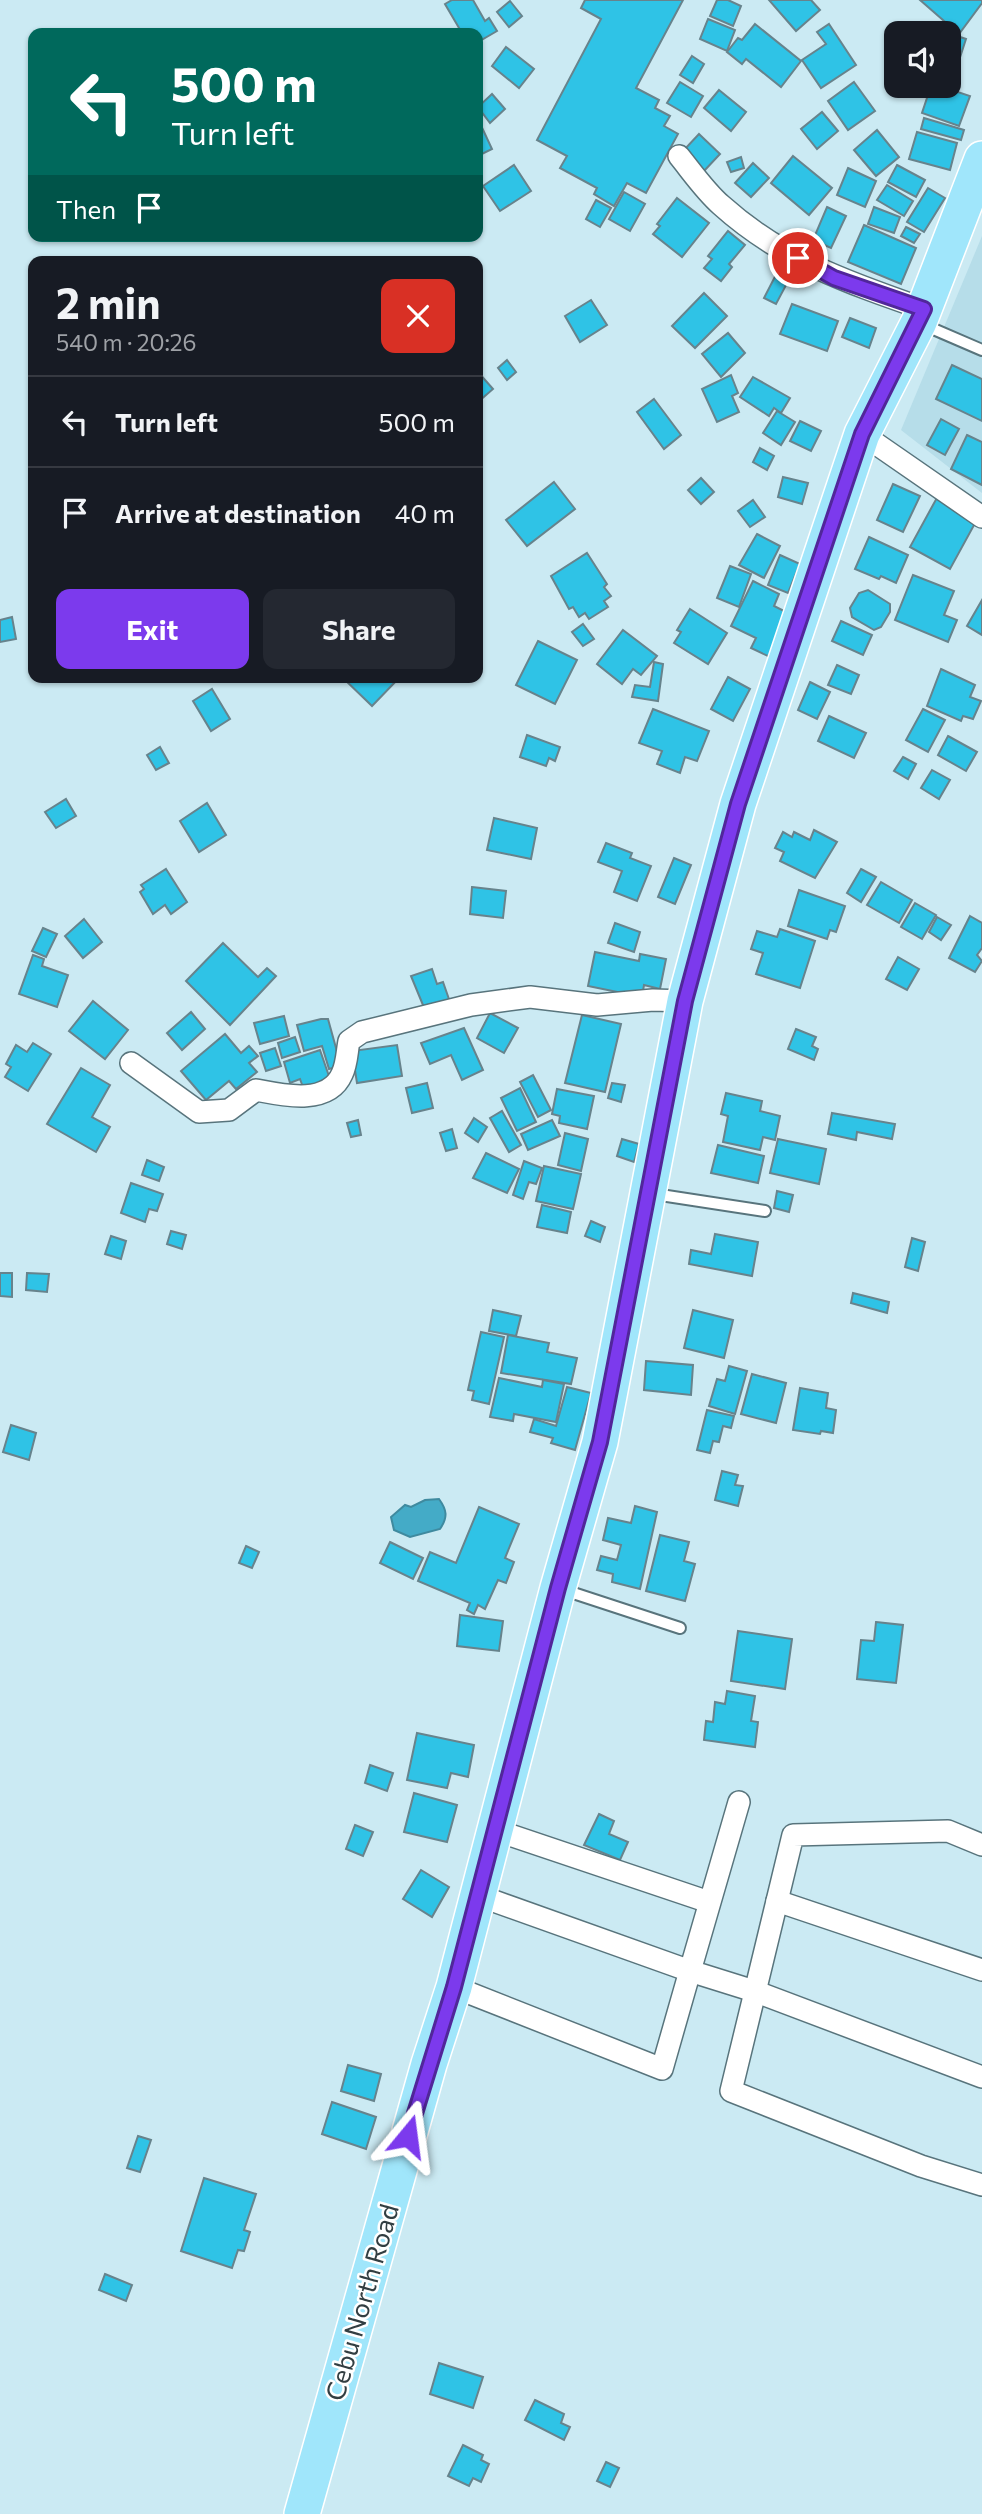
<!DOCTYPE html>
<html lang="en">
<head>
<meta charset="utf-8">
<style>
  body { margin:0; font-family:Commissioner,sans-serif; background:#242831; color:#f1f3f6; height:100vh; display:flex; flex-direction:column; font-size:26px; white-space:nowrap }
  * { box-sizing:border-box; margin:0 }
  p { font-size:23px; color:#9ea1a6 }
  .icon { flex:none; width:38px; height:38px; fill:none; stroke:currentColor; stroke-width:2; stroke-linecap:round; stroke-linejoin:round }
  .map { position:relative; flex:1; overflow:hidden }
  .sheet { position:absolute; left:28px; top:256px; width:455px; height:427px; display:flex; flex-direction:column; background:#171b24; border-radius:14px; box-shadow:0 2px 5px #0004 }
  .sheet>* { flex:none }
  .top-card { position:absolute; left:28px; top:28px; width:455px; height:214px; border-radius:14px; box-shadow:0 2px 5px #0004; background:#00695c; color:#fff; overflow:hidden }
  .controls { position:absolute; left:884px; top:21px; display:grid; gap:14px }
  .controls a { display:grid; place-items:center; width:77px; height:77px; border-radius:14px; background:#171b24; box-shadow:0 2px 5px #0004; font-size:35px }
  .pin { position:absolute; display:grid; place-items:center; width:60px; height:60px; color:#fff; margin:-30px; border:4px solid #fff; border-radius:50%; box-shadow:0 2px 7px #0007 }
  .me { position:absolute; width:77px; margin:-38px; rotate:16deg; stroke-linejoin:round; filter:drop-shadow(0 0 5px #0008) }
  .turn { display:flex; align-items:center; gap:24px; height:147px; padding:0 28px; font-size:32px }
  .turn .icon { width:91px; height:91px; stroke-width:2.5 }
  .turn b { display:block; font-size:49px; line-height:60px }
  .then { display:flex; align-items:center; height:66px; padding:0 28px; background:#0003; gap:14px; font-size:26px }
  .round { display:grid; place-items:center; flex:none; width:74px; height:74px; border-radius:14px; background:#242831 }
  .overview { display:flex; align-items:center; justify-content:space-between; height:119px; padding:0 28px }
  h1 { font-size:42px; font-weight:700; line-height:52px }
  .button { display:flex; gap:14px; margin-top:auto; padding:14px 28px }
  .button a { flex:1; height:80px; border-radius:14px; background:#7c3aed; color:#fff; font-size:28px; font-weight:700; line-height:80px; text-align:center }
  .button a+a { background:#242831; color:#f1f3f6 }
  ul { padding:0; list-style:none }
  li { display:flex; align-items:center; gap:21px; height:91px; padding:0 28px; border-top:2px solid #363941 }
  li div { flex:1 }
  li b { display:block; font-size:26px }
  li em { font-style:normal }
  .map>svg:first-child { display:block }
</style>
</head>
<body>
<div class="map">
<svg width="982" height="2514" viewBox="0 0 982 2514">
  <rect width="100%" height="100%" fill="#cbeaf3"/>
  <path fill="#b6dde9" d="M982,236V493L901,430Z"/>
  <path fill="#44abc7" stroke="#3f8a9f" stroke-width="2" d="M439,1499C447,1510 448,1517 440,1529L410,1537L394,1530L391,1517L405,1505L411,1507L425,1500Z"/>
  <g fill="#2fc3e6" stroke="#67838c" stroke-width="2">
    <path d="M452,0H473L485,21L489,18L497,31L478,42V33H462L445,4Z"/>
    <path d="M585,0H683L636,88L659,100L655,108L670,116L664,126L678,134L646,193L627,183L614,206L594,194L597,188L560,168L567,156L537,140L601,19L581,8Z"/>
    <path d="M717,0H728L741,6L733,26L710,16Z"/>
    <path d="M769,0H811L820,10L796,31Z"/>
    <path d="M920,0H982V3L959,34Z"/>
    <path d="M510,1L522,16L509,27L497,12Z"/>
    <path d="M708,19L735,30L727,51L700,39Z"/>
    <path d="M755,24L801,61L781,87L746,59L742,64L727,52L738,38L742,40Z"/>
    <path d="M829,24L856,65L821,88L802,60L826,44L817,32Z"/>
    <path d="M948,33L966,39L953,79L948,77Z"/>
    <path d="M506,47L534,69L519,88L492,66Z"/>
    <path d="M692,56L704,64L693,83L680,75Z"/>
    <path d="M680,82L703,96L691,117L667,103Z"/>
    <path d="M854,82L875,111L848,130L828,101Z"/>
    <path d="M931,86H940L970,96L959,126L922,113Z"/>
    <path d="M719,90L746,112L731,131L704,108Z"/>
    <path d="M492,94L505,109L490,123L478,107Z"/>
    <path d="M822,112L838,131L817,149L801,129Z"/>
    <path d="M924,118L964,130L961,140L921,129Z"/>
    <path d="M478,119L492,149L478,156Z"/>
    <path d="M877,130L899,157L876,176L854,150Z"/>
    <path d="M917,132L957,143L950,170L909,159Z"/>
    <path d="M699,134L720,154L704,171L684,150Z"/>
    <path d="M793,156L832,188L809,215L771,183Z"/>
    <path d="M741,157L744,168L731,172L727,162Z"/>
    <path d="M753,163L769,178L751,197L735,183Z"/>
    <path d="M514,165L531,191L500,211L483,186Z"/>
    <path d="M897,165L925,180L916,197L888,182Z"/>
    <path d="M848,168L876,181L865,207L837,195Z"/>
    <path d="M887,185L913,201L904,216L877,200Z"/>
    <path d="M928,188L945,198L924,232L907,222Z"/>
    <path d="M624,192L645,204L630,231L609,219Z"/>
    <path d="M677,198L709,223L682,257L653,234L660,226L657,224Z"/>
    <path d="M596,200L611,208L600,227L586,219Z"/>
    <path d="M827,207L846,216L831,248L813,240Z"/>
    <path d="M874,207L900,217L894,233L868,224Z"/>
    <path d="M864,225L916,248L901,284L848,262Z"/>
    <path d="M906,227L920,234L914,243L901,236Z"/>
    <path d="M728,231L745,245L729,264L732,267L721,281L704,268L712,259L708,256Z"/>
    <path d="M781,265L793,272L776,304L764,298Z"/>
    <path d="M704,293L727,316L695,348L672,326Z"/>
    <path d="M591,300L607,325L580,342L565,316Z"/>
    <path d="M792,304L838,321L827,351L780,334Z"/>
    <path d="M850,318L876,328L869,348L842,337Z"/>
    <path d="M728,333L745,353L721,377L702,354Z"/>
    <path d="M507,360L516,372L507,380L498,368Z"/>
    <path d="M952,365L982,379V421L936,399Z"/>
    <path d="M478,372L493,389L478,402Z"/>
    <path d="M731,375L738,393L732,396L739,412L717,422L702,389Z"/>
    <path d="M753,377L790,398L781,413L774,408L769,416L740,397Z"/>
    <path d="M654,399L681,435L664,449L637,412Z"/>
    <path d="M777,411L795,422L781,445L763,433Z"/>
    <path d="M941,419L959,429L945,455L927,445Z"/>
    <path d="M800,421L821,431L811,451L790,441Z"/>
    <path d="M967,435L982,442V485L951,469Z"/>
    <path d="M760,448L774,456L767,470L753,462Z"/>
    <path d="M783,477L808,483L802,504L778,497Z"/>
    <path d="M701,478L714,492L701,504L688,490Z"/>
    <path d="M554,482L575,509L527,546L506,520Z"/>
    <path d="M893,484L920,496L903,532L877,520Z"/>
    <path d="M939,494L979,516L950,569L910,547Z"/>
    <path d="M753,500L765,517L750,527L738,511Z"/>
    <path d="M757,534L780,546L764,578L739,565Z"/>
    <path d="M869,537L908,555L896,583L881,576L879,579L855,569Z"/>
    <path d="M587,553L607,584L604,587L611,596L604,601L608,607L589,619L585,613L579,617L573,607L569,609L551,576Z"/>
    <path d="M780,555L800,564L788,593L768,585Z"/>
    <path d="M730,566L751,574L739,607L717,598Z"/>
    <path d="M913,575L954,591L944,615L957,620L948,642L895,620Z"/>
    <path d="M753,581L779,594L774,606L792,615L772,658L751,648L756,638L731,626Z"/>
    <path d="M868,590L890,604V612L881,627L874,630L852,617L850,608L859,593Z"/>
    <path d="M982,600V635L967,626Z"/>
    <path d="M690,609L727,633L708,664L674,643L681,632L677,630Z"/>
    <path d="M12,617L16,639L0,642V620Z"/>
    <path d="M841,621L872,635L863,655L832,641Z"/>
    <path d="M583,624L594,639L583,646L572,632Z"/>
    <path d="M623,630L657,656L641,675L633,669L622,684L597,664Z"/>
    <path d="M538,641L577,660L555,704L516,685Z"/>
    <path d="M654,662L663,664L658,701L632,697L635,685L650,687Z"/>
    <path d="M837,665L859,675L851,694L828,685Z"/>
    <path d="M941,669L975,685L970,697L981,701L973,719L963,716L961,721L927,706Z"/>
    <path d="M342,677H400L372,706Z"/>
    <path d="M728,677L750,689L733,721L711,709Z"/>
    <path d="M810,682L830,692L817,719L798,710Z"/>
    <path d="M212,689L230,719L211,731L193,701Z"/>
    <path d="M653,709L709,731L697,761L685,757L680,773L657,764L662,751L639,743Z"/>
    <path d="M923,709L945,720L928,752L906,740Z"/>
    <path d="M829,716L866,733L854,758L818,741Z"/>
    <path d="M527,735L560,747L555,761L549,758L546,766L520,757Z"/>
    <path d="M948,736L977,752L966,771L938,755Z"/>
    <path d="M160,747L169,763L156,770L147,755Z"/>
    <path d="M903,757L916,764L908,779L894,771Z"/>
    <path d="M932,770L950,780L939,799L921,788Z"/>
    <path d="M66,799L76,816L56,828L45,812Z"/>
    <path d="M207,803L226,835L199,852L180,821Z"/>
    <path d="M494,818L537,828L531,859L487,850Z"/>
    <path d="M814,830L837,842L815,878L780,861L784,852L775,848L783,832L792,837L794,832L810,840Z"/>
    <path d="M606,843L632,853L630,858L651,866L637,901L614,892L622,871L598,862Z"/>
    <path d="M674,858L691,865L675,904L658,897Z"/>
    <path d="M166,869L187,902L171,914L165,905L153,914L140,892L144,889L141,885Z"/>
    <path d="M861,869L876,877L861,902L847,893Z"/>
    <path d="M881,882L912,900L899,923L867,905Z"/>
    <path d="M472,887L506,891L503,918L470,914Z"/>
    <path d="M799,890L845,906L836,932L830,930L827,939L788,926Z"/>
    <path d="M915,903L936,915L922,939L901,927Z"/>
    <path d="M970,916L982,923V948L977,955L982,961L975,972L949,958Z"/>
    <path d="M937,917L951,925L941,940L929,932Z"/>
    <path d="M84,919L102,942L83,958L65,936Z"/>
    <path d="M615,923L640,932L634,952L608,943Z"/>
    <path d="M43,928L57,934L46,957L32,951Z"/>
    <path d="M780,929L815,941L800,988L756,974L763,953L751,949L757,931L777,937Z"/>
    <path d="M223,943L258,977L267,968L276,976L230,1025L186,981Z"/>
    <path d="M595,952L639,961L640,954L666,959L660,989L644,985L642,997L588,986Z"/>
    <path d="M33,955L44,959L42,966L68,975L57,1007L19,994Z"/>
    <path d="M898,957L919,969L907,990L886,979Z"/>
    <path d="M432,969L437,984L443,982L450,1002L425,1010L411,976Z"/>
    <path d="M93,1001L128,1030L105,1059L69,1031Z"/>
    <path d="M191,1012L205,1029L182,1050L167,1033Z"/>
    <path d="M490,1013L518,1028L504,1053L477,1038Z"/>
    <path d="M582,1015L621,1024L605,1092L565,1083Z"/>
    <path d="M284,1016L289,1036L260,1044L254,1023Z"/>
    <path d="M321,1019H328L341,1066L329,1069L322,1046L304,1051L297,1025Z"/>
    <path d="M464,1028L483,1070L462,1080L451,1055L430,1064L421,1043Z"/>
    <path d="M796,1029L816,1037L812,1046L818,1049L814,1060L788,1049Z"/>
    <path d="M225,1034L241,1053L249,1046L258,1056L249,1063L257,1072L236,1089L229,1081L206,1100L181,1071Z"/>
    <path d="M295,1037L300,1052L282,1058L278,1043Z"/>
    <path d="M33,1043L51,1054L28,1091L5,1077L11,1067L6,1064L16,1045L27,1052Z"/>
    <path d="M397,1045L402,1076L357,1083L352,1051Z"/>
    <path d="M275,1048L281,1066L266,1071L260,1053Z"/>
    <path d="M320,1050L331,1082L304,1090L300,1079L290,1083L284,1062Z"/>
    <path d="M81,1068L110,1085L92,1117L110,1127L96,1152L47,1124Z"/>
    <path d="M533,1075L551,1110L538,1117L520,1082Z"/>
    <path d="M427,1083L433,1108L412,1113L406,1088Z"/>
    <path d="M612,1083L625,1085L621,1102L608,1098Z"/>
    <path d="M520,1088L536,1122L517,1131L501,1098Z"/>
    <path d="M557,1089L594,1096L587,1129L559,1123L560,1116L552,1114Z"/>
    <path d="M726,1093L762,1101L760,1111L780,1116L775,1140L763,1137L760,1150L723,1142L728,1116L721,1114Z"/>
    <path d="M502,1111L521,1145L509,1152L490,1118Z"/>
    <path d="M832,1113L895,1124L892,1139L857,1132L856,1140L828,1134Z"/>
    <path d="M474,1118L487,1127L478,1142L465,1133Z"/>
    <path d="M358,1120L361,1135L351,1137L347,1123Z"/>
    <path d="M552,1120L560,1136L528,1150L521,1134Z"/>
    <path d="M452,1129L457,1148L446,1151L440,1133Z"/>
    <path d="M565,1133L588,1139L581,1171L558,1165Z"/>
    <path d="M622,1139L639,1144L634,1162L617,1156Z"/>
    <path d="M778,1139L826,1149L819,1184L770,1173Z"/>
    <path d="M718,1145L764,1156L758,1183L711,1173Z"/>
    <path d="M486,1153L519,1169L507,1193L473,1178Z"/>
    <path d="M147,1160L164,1167L159,1181L142,1175Z"/>
    <path d="M524,1161L542,1168L536,1184L529,1182L523,1199L513,1195Z"/>
    <path d="M544,1166L581,1174L573,1209L536,1201Z"/>
    <path d="M131,1183L163,1194L157,1211L149,1209L145,1222L121,1213Z"/>
    <path d="M777,1191L793,1195L789,1212L774,1208Z"/>
    <path d="M542,1205L571,1212L567,1233L537,1227Z"/>
    <path d="M591,1221L605,1227L600,1242L585,1236Z"/>
    <path d="M171,1231L186,1235L182,1249L167,1244Z"/>
    <path d="M715,1234L758,1242L752,1276L689,1264L691,1250L711,1254Z"/>
    <path d="M111,1236L126,1241L121,1259L105,1254Z"/>
    <path d="M912,1238L925,1242L918,1271L905,1267Z"/>
    <path d="M0,1273H12V1297L0,1296Z"/>
    <path d="M27,1273L49,1274L47,1292L26,1290Z"/>
    <path d="M853,1293L889,1302L887,1313L851,1303Z"/>
    <path d="M493,1310L521,1316L516,1336L489,1331Z"/>
    <path d="M693,1310L733,1320L724,1358L684,1348Z"/>
    <path d="M481,1332L504,1337L489,1404L472,1400L474,1391L468,1390Z"/>
    <path d="M508,1335L549,1343L547,1352L577,1358L571,1384L501,1373Z"/>
    <path d="M646,1361L693,1365L691,1395L644,1390Z"/>
    <path d="M729,1366L747,1371L735,1414L709,1406L717,1379L725,1381Z"/>
    <path d="M752,1374L786,1383L776,1423L741,1414Z"/>
    <path d="M499,1378L542,1387L543,1380L564,1384L556,1422L514,1414L513,1421L490,1417Z"/>
    <path d="M567,1387L591,1393L575,1450L551,1443L553,1438L530,1432L534,1419L556,1426Z"/>
    <path d="M800,1388L828,1393L826,1408L836,1410L833,1433L821,1431L820,1434L793,1430Z"/>
    <path d="M707,1410L734,1416L731,1428L723,1426L719,1442L713,1441L710,1453L697,1450Z"/>
    <path d="M11,1425L36,1433L29,1460L3,1452Z"/>
    <path d="M722,1471L738,1475L735,1485L743,1486L738,1506L715,1500Z"/>
    <path d="M635,1506L657,1512L640,1589L612,1582L613,1574L597,1570L601,1556L617,1560L621,1545L603,1540L608,1518L631,1523Z"/>
    <path d="M479,1507L519,1524L505,1558L514,1562L506,1583L498,1580L485,1609L478,1605L474,1614L467,1610L470,1603L418,1581L430,1552L456,1563Z"/>
    <path d="M660,1535L689,1542L684,1561L695,1564L685,1601L646,1591Z"/>
    <path d="M390,1542L423,1558L413,1579L380,1563Z"/>
    <path d="M246,1546L259,1552L252,1568L239,1563Z"/>
    <path d="M460,1615L503,1621L499,1651L457,1646Z"/>
    <path d="M876,1622L903,1625L896,1683L857,1679L861,1640L874,1641Z"/>
    <path d="M738,1631L792,1639L785,1689L731,1681Z"/>
    <path d="M727,1691L755,1696L751,1721L758,1722L755,1747L704,1740L706,1721L713,1722L715,1702L725,1704Z"/>
    <path d="M417,1733L474,1745L468,1777L451,1773L447,1788L407,1780Z"/>
    <path d="M370,1765L393,1773L387,1791L365,1783Z"/>
    <path d="M414,1793L457,1805L447,1842L404,1832Z"/>
    <path d="M599,1814L614,1821L609,1834L628,1842L620,1860L584,1845Z"/>
    <path d="M355,1825L373,1832L363,1856L346,1849Z"/>
    <path d="M421,1870L449,1887L432,1917L403,1899Z"/>
    <path d="M348,2065L381,2074L374,2101L341,2091Z"/>
    <path d="M332,2102L376,2117L366,2149L322,2134Z"/>
    <path d="M138,2136L151,2140L140,2172L127,2168Z"/>
    <path d="M204,2178L256,2194L244,2230L250,2232L244,2251L238,2250L232,2268L181,2251Z"/>
    <path d="M105,2274L132,2285L126,2301L99,2290Z"/>
    <path d="M439,2363L483,2377L473,2408L430,2394Z"/>
    <path d="M535,2400L564,2414L561,2423L570,2427L564,2440L525,2420Z"/>
    <path d="M463,2445L483,2455L481,2460L489,2464L481,2482L473,2478L469,2486L448,2476Z"/>
    <path d="M606,2462L619,2468L610,2487L597,2481Z"/>
  </g>
  <g fill="none" stroke-linecap="round" stroke-linejoin="round">
    <defs>
      <g id="service">
        <path d="M924,325L982,350"/>
        <path d="M654,1194L765,1211"/>
        <path d="M561,1589L680,1628"/>
      </g>
      <g id="minor">
        <path d="M679,156C692,172 705,191 721,205C782,260 849,283 924,309"/>
        <path d="M862,434L982,517"/>
        <path d="M131,1063L199,1112L229,1110L256,1090C282,1095 328,1106 342,1074C347,1064 347,1051 349,1041L362,1032L471,1005L530,997L597,1005L653,1000L685,1001"/>
        <path d="M739,1802L690,1971L754,1991L982,2077"/>
        <path d="M495,1830L709,1902"/>
        <path d="M982,1845L948,1831L793,1835L731,2091L921,2166L982,2185"/>
        <path d="M777,1901L982,1970"/>
        <path d="M454,1987L662,2069L690,1971L477,1895"/>
      </g>
      <path id="trunk" d="M302,2514L429,2064L454,1987L558,1588L600,1442L685,1001L738,804L862,434L919,322L982,159"/>
    </defs>
    <use href="#service" stroke="#58747c" stroke-width="14"/>
    <use href="#minor" stroke="#58747c" stroke-width="24"/>
    <use href="#trunk" stroke="#fff" stroke-width="38"/>
    <use href="#service" stroke="#fff" stroke-width="10"/>
    <use href="#minor" stroke="#fff" stroke-width="21"/>
    <use href="#trunk" stroke="#a0e6fb" stroke-width="35"/>
  </g>
  <g fill="none" stroke-linecap="round" stroke-linejoin="round">
    <defs>
      <path id="route" d="M408,2136L454,1987L558,1588L600,1442L685,1001L738,804L862,434L924,309L834,278L798,258"/>
    </defs>
    <use href="#route" stroke="#51269a" stroke-width="18"/>
    <use href="#route" stroke="#7c3aed" stroke-width="12"/>
  </g>
  <g text-anchor="middle" dominant-baseline="central" stroke-width="5" stroke-linejoin="round" paint-order="stroke">
    <g font-size="26" fill="#323e42" stroke="#fff">
      <text transform="translate(361 2302) rotate(-74)">Cebu North Road</text>
    </g>
  </g>
</svg>
<div class="controls">
<a><svg class="icon" aria-label="sound" viewBox="0 0 24 24"><path d="M4 9h4l5-4v14l-5-4H4zM17 9q2 3 0 6"/></svg></a>
</div>
<div class="pin" style="left:798px;top:258px;background:#d93025"><svg class="icon" aria-label="arrive" viewBox="0 0 24 24"><path d="M6 21V4h12l-3 4 3 4H6"/></svg></div>
<svg class="me" style="left:408px;top:2136px" viewBox="-20 -20 40 40"><path d="M0-17L14 15 0 8-14 15z" fill="#7c3aed" stroke="#fff" stroke-width="4"/></svg>
<div class="top-card">
<div class="turn"><svg class="icon" aria-label="left" viewBox="0 0 24 24"><path d="M17 20v-9H6M10 6l-5 5 5 5"/></svg><div><b>500 m</b>Turn left</div></div>
<div class="then">Then<svg class="icon" aria-label="arrive" viewBox="0 0 24 24"><path d="M6 21V4h12l-3 4 3 4H6"/></svg></div>
</div>
<section class="sheet">
<div class="overview"><div><h1>2 min</h1><p>540 m · 20:26</p></div><a class="round" style="background:#d93025;color:#fff"><svg class="icon" aria-label="close" viewBox="0 0 24 24"><path d="M6 6l12 12M18 6L6 18"/></svg></a></div>
<ul>
<li><svg class="icon" aria-label="left" viewBox="0 0 24 24"><path d="M17 20v-9H6M10 6l-5 5 5 5"/></svg><div><b>Turn left</b></div><em>500 m</em></li>
<li><svg class="icon" aria-label="arrive" viewBox="0 0 24 24"><path d="M6 21V4h12l-3 4 3 4H6"/></svg><div><b>Arrive at destination</b></div><em>40 m</em></li>
</ul>
<div class="button"><a>Exit</a><a>Share</a></div>
</section>
</div>
</body>
</html>
